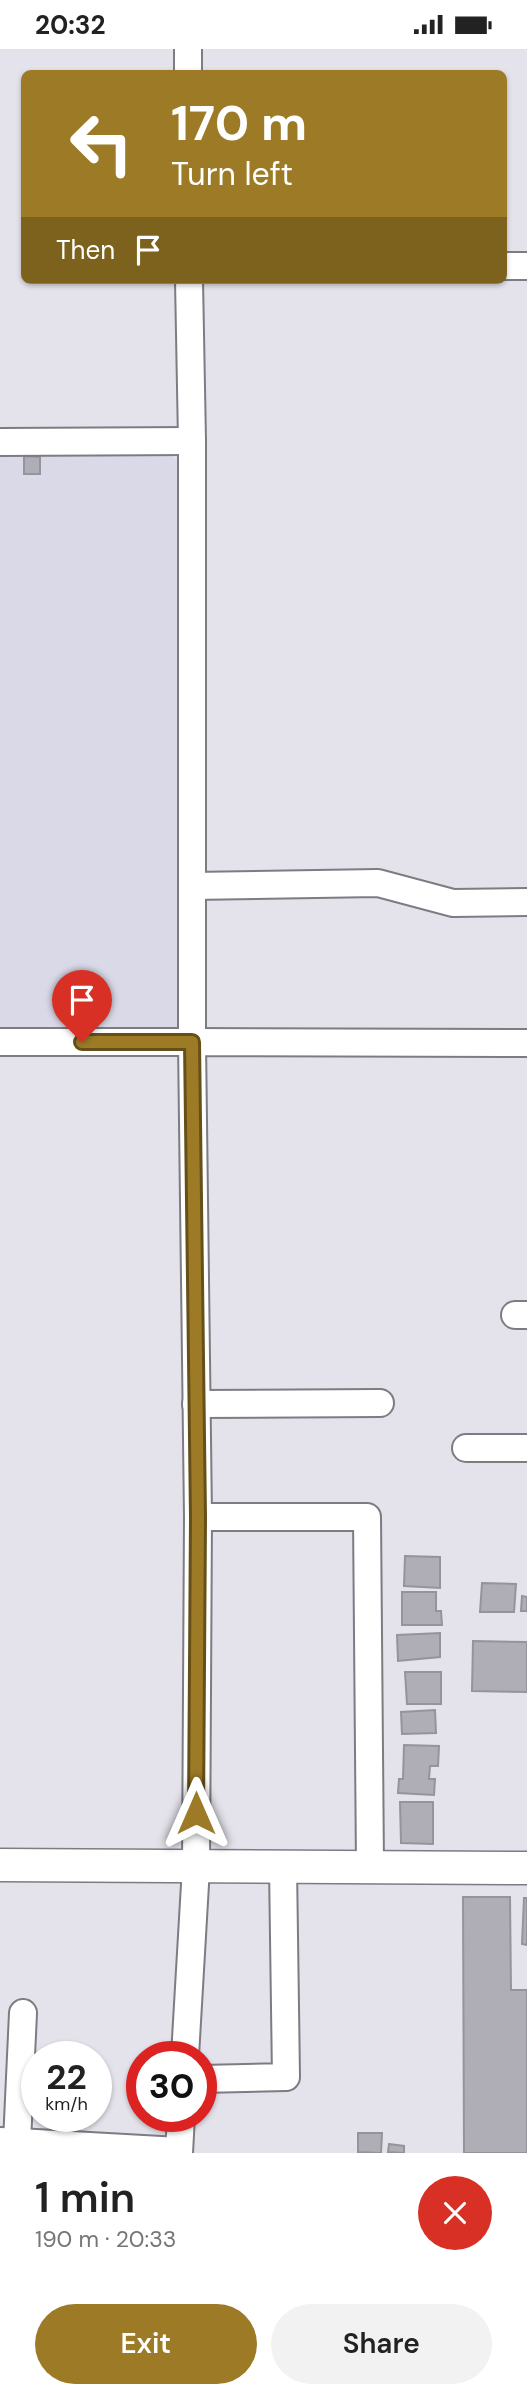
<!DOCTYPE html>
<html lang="en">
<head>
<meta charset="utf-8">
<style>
  body { margin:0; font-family:"DM Sans",sans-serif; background:#f2f2f2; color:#222; height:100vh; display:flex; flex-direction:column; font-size:26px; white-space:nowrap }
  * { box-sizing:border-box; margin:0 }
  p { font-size:23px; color:#767676 }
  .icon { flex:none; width:38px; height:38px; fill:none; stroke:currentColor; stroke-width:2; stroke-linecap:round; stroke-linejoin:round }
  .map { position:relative; height:2104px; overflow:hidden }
  .panel { display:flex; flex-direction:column; background:#fff; flex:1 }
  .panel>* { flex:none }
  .hud { position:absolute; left:21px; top:21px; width:486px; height:214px; border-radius:10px; box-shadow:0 2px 5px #0004; background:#9d7b26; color:#fff; overflow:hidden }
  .speed { position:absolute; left:21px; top:1992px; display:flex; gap:14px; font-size:35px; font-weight:700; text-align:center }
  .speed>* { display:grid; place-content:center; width:91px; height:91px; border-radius:50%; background:#fff; box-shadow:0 2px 5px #0004; line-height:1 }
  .speed small { font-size:18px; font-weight:400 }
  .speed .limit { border:10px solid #d22; background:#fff; color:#111 }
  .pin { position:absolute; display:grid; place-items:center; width:60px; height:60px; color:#fff; margin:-72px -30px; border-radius:50% 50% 50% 0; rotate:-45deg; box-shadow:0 0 7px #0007 }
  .pin .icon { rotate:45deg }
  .me { position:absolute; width:77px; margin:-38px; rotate:0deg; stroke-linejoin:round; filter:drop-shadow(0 0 5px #0008) }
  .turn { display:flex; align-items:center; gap:24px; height:147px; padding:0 35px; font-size:32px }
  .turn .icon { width:91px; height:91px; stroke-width:2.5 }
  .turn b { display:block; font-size:49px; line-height:60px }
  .then { display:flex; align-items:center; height:66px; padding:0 35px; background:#0003; gap:14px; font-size:26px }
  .round { display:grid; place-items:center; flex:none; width:74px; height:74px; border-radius:37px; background:#f2f2f2 }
  .head { display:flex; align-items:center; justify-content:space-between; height:119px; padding:0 35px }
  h1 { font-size:42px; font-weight:600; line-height:52px }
  .primary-button { display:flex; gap:14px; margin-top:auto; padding:14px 35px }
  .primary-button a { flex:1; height:80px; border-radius:42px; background:#9d7b26; color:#fff; font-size:28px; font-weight:600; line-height:80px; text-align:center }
  .primary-button a+a { background:#f2f2f2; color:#222 }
  .status { display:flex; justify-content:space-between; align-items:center; height:49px; padding:0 35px; background:#fff; direction:ltr }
  .status svg { height:19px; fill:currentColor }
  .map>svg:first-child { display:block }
</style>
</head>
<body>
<div class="status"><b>20:32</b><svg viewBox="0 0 49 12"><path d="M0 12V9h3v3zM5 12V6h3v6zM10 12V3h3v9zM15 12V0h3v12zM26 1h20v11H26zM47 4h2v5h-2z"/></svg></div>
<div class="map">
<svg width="527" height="2104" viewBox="0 0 527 2104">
  <rect width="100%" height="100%" fill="#e4e3eb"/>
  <path fill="#d9d9e8" d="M0,403H166L180,413L181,978L175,986L0,985Z"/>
  <g fill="#afaeb6" stroke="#94949c" stroke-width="2">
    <path d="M24,407L40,408V425H24Z"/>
    <path d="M405,1507L440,1508V1539L404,1537Z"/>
    <path d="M482,1534L516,1535L514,1563H480Z"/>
    <path d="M402,1543H436V1562H441L442,1576H402Z"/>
    <path d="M522,1547L527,1548V1562H521Z"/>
    <path d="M440,1584V1608L398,1612L397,1586Z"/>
    <path d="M473,1592L527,1593V1643L472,1642Z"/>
    <path d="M405,1623H441V1655H407Z"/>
    <path d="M435,1661L436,1684L402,1685L401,1663Z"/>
    <path d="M404,1696L439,1697L438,1717H430L429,1730H435L434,1746L398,1744L399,1730H403Z"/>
    <path d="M400,1753H433V1795L401,1794Z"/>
    <path d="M463,1848H510L511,1941H527V2104H464Z"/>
    <path d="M524,1849H527V1896L522,1895Z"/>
    <path d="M358,2084H382L381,2104L358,2103Z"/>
    <path d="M389,2095L404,2097V2104L388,2103Z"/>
  </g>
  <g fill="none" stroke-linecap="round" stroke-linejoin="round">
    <defs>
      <g id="minor">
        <path d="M188,0V24"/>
        <path d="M504,217H527"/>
        <path d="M0,393L192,392"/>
        <path d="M192,837L378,834L453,854L527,853"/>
        <path d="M0,993H192V392L189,231"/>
        <path d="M515,1266H527"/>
        <path d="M196,1355L380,1354"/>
        <path d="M466,1399H527"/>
        <path d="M198,1468H367L370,1817"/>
        <path d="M185,2007L196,1818L198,1468L192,993L527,994"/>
        <path d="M201,2030L286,2028L283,1817"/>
        <path d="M0,2092L179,2102"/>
        <path d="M17,2093L23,1964"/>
        <path d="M179,2104L181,2067"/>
      </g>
      <path id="tertiary" d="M0,1816L527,1819"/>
    </defs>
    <use href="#minor" stroke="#7c7c83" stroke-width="30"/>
    <use href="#tertiary" stroke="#7c7c83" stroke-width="35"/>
    <use href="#minor" stroke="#fff" stroke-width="26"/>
    <use href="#tertiary" stroke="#fff" stroke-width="32"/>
  </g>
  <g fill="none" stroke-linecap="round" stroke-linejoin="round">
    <defs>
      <path id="route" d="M82,993H192L198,1468L196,1764"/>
    </defs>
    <use href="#route" stroke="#665019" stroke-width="18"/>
    <use href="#route" stroke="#9d7b26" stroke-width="12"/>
  </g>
</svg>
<div class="speed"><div>22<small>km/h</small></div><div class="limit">30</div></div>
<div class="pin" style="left:82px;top:993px;background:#d93025"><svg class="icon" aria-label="arrive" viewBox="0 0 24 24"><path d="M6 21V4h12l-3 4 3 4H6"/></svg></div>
<svg class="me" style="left:196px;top:1764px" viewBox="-20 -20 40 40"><path d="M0-17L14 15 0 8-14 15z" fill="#9d7b26" stroke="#fff" stroke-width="4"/></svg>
<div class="hud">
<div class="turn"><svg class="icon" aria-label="left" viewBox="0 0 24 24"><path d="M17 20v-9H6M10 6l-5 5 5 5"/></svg><div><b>170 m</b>Turn left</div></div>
<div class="then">Then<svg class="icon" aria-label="arrive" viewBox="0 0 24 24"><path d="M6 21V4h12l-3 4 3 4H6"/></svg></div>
</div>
</div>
<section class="panel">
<div class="head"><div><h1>1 min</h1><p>190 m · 20:33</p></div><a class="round" style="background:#d93025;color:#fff"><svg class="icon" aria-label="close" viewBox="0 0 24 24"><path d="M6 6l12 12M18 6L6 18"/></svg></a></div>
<div class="primary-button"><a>Exit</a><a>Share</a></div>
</section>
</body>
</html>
